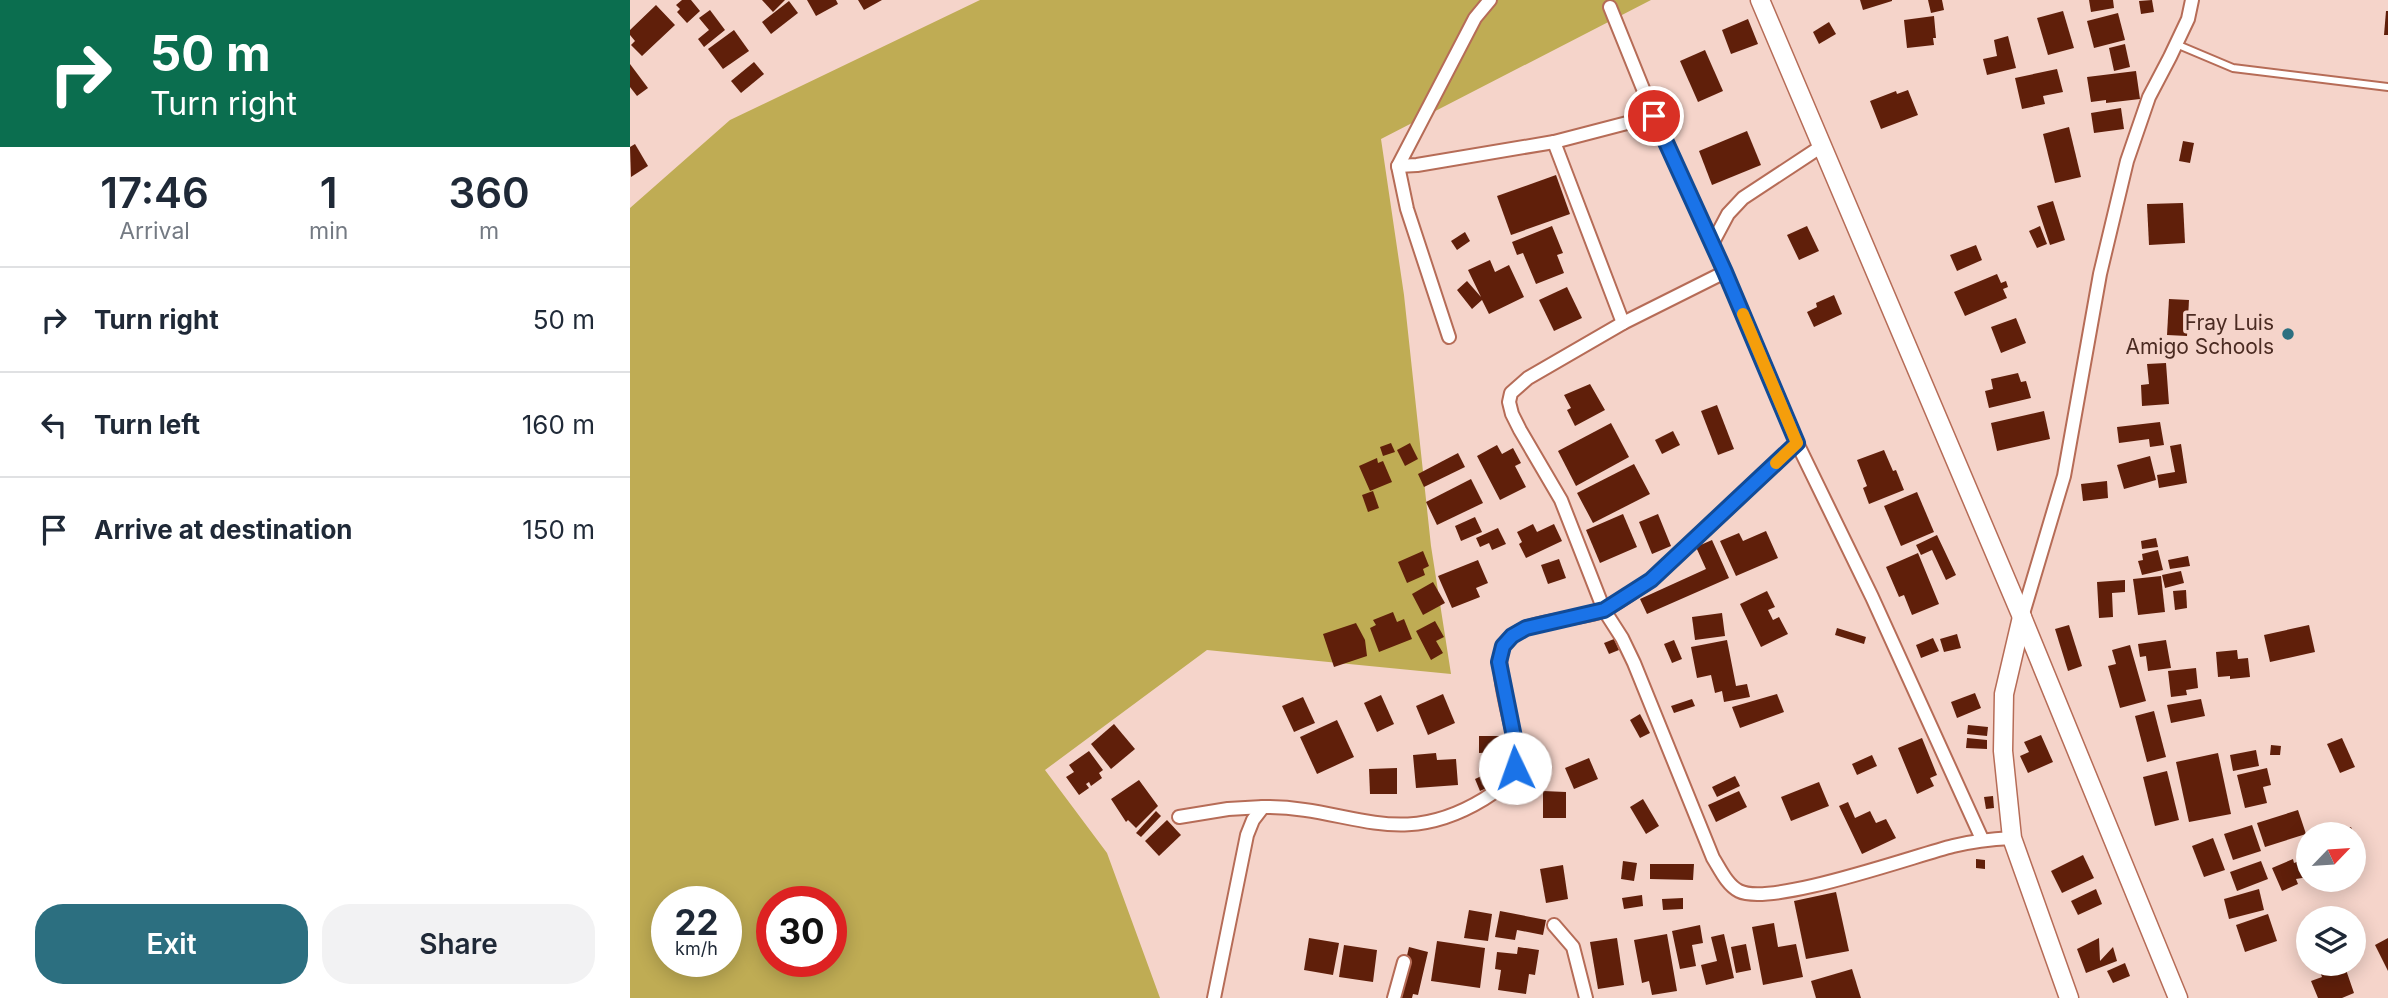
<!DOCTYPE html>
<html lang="en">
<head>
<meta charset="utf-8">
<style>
  body { margin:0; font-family:Inter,sans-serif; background:#f2f2f3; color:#1f2937; height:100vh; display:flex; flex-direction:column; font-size:26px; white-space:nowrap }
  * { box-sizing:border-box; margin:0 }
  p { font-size:23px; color:#747a83 }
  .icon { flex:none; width:38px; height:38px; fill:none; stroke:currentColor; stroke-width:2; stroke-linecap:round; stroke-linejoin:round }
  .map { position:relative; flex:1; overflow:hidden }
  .drawer { display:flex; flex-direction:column; background:#fff; width:630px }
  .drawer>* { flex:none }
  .banner { background:#0b6e4f; color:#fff; overflow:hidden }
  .needle { width:46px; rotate:65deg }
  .fabs { position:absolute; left:1666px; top:822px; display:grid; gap:14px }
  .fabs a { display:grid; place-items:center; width:70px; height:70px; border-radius:50%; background:#fff; box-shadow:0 4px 18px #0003; font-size:35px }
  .speed { position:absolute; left:21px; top:886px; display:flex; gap:14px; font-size:35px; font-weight:700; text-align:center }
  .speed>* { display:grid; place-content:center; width:91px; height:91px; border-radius:50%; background:#fff; box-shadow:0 4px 18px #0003; line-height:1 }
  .speed small { font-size:18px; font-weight:400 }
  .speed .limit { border:10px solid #d22; background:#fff; color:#111 }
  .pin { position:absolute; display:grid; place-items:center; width:60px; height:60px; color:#fff; margin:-30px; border:4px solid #fff; border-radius:50%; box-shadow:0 2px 7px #0007 }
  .me { position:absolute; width:77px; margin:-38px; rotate:357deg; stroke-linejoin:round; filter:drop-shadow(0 0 5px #0008) }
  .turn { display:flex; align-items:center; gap:24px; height:147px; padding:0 35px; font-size:32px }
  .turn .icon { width:91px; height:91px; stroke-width:2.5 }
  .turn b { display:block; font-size:49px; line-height:60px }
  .eta { display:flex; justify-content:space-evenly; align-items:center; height:119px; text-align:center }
  .eta b { font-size:42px; font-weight:600; line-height:49px }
  .action { display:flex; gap:14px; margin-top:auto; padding:14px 35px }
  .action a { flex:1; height:80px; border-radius:28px; background:#2c6f80; color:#fff; font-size:28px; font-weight:600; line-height:80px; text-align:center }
  .action a+a { background:#f2f2f3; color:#1f2937 }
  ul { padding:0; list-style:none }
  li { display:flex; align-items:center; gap:21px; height:105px; padding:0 35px; border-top:2px solid #e0e1e3 }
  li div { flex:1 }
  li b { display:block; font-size:26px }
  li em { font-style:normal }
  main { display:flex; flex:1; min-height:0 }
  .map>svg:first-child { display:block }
</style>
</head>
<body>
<main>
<section class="drawer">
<div class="banner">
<div class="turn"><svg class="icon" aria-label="right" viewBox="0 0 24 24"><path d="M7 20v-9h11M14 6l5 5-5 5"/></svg><div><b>50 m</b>Turn right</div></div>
</div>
<div class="eta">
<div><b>17:46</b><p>Arrival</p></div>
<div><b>1</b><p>min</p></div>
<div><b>360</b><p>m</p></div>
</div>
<ul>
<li><svg class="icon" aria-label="right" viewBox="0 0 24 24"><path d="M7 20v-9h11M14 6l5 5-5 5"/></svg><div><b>Turn right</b></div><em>50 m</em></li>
<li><svg class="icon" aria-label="left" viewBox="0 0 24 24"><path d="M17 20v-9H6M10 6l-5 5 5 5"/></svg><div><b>Turn left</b></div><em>160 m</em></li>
<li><svg class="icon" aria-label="arrive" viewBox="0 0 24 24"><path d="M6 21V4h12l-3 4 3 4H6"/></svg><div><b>Arrive at destination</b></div><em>150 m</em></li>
</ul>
<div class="action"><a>Exit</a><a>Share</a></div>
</section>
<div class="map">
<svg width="1758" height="998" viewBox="0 0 1758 998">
  <rect width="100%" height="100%" fill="#f5d4ca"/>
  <path fill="#bfac54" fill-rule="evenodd" d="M350,0H1021L751,139L774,295L801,546L821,674L577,650L415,770L477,853L530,998H0V208L100,120ZM37,901H96V961H37ZM142,901H201V961H142Z"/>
  <g fill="#601f0a">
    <path d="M52,0H61L70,11L57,23L47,12L50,9L46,5Z"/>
    <path d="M132,0H155L143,12Z"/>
    <path d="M177,0H206L208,4L186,16Z"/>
    <path d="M228,0H252L234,10Z"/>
    <path d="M1230,0H1262V1L1233,10Z"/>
    <path d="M1298,0H1312L1314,10L1301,13Z"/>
    <path d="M1459,0H1483L1484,8L1461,12Z"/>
    <path d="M1522,0L1524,12L1511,14L1509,1Z"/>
    <path d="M159,1L168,13L141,34L132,22Z"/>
    <path d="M26,5L45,25L12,56L1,45L5,41L0,35V30Z"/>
    <path d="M80,10L95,30L74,47L68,39L79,30L69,18Z"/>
    <path d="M1433,11L1444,48L1418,55L1407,18Z"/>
    <path d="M1756,11H1758V35H1754Z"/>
    <path d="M1488,13L1495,40L1464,48L1457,21Z"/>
    <path d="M1304,16L1306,38H1303L1304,45L1277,48L1274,20Z"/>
    <path d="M1118,19L1128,44L1101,54L1092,30Z"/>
    <path d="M1199,22L1206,34L1189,44L1183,32Z"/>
    <path d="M104,30L119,51L93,69L78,49Z"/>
    <path d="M1378,36L1386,68L1357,75L1353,59L1367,56L1364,40Z"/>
    <path d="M1495,44L1500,67L1484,71L1479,48Z"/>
    <path d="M1075,50L1093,91L1068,102L1050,61Z"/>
    <path d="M124,62L134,74L111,93L101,81Z"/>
    <path d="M0,64L18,88L7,96L0,87Z"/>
    <path d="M1427,69L1433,92L1413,96L1415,104L1392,109L1385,78Z"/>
    <path d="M1506,71L1510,99L1476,103V100L1461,102L1457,77Z"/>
    <path d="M1278,90L1288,115L1251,129L1240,101L1266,91L1267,94Z"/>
    <path d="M1491,108L1494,129L1464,133L1461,113Z"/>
    <path d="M1439,127L1451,177L1425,183L1413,134Z"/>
    <path d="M1117,131L1131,165L1082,185L1069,151Z"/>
    <path d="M1553,141L1564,143L1560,163L1549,161Z"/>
    <path d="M5,144L18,166L1,177L0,147Z"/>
    <path d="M926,175L940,214L881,235L867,196Z"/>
    <path d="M1423,201L1435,240L1420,245L1407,206Z"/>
    <path d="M1553,203L1555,243L1519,245L1517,204Z"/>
    <path d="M922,226L933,253L927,255L934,273L906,284L893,253L887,255L882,242Z"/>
    <path d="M1177,226L1189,251L1169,260L1157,235Z"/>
    <path d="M1410,226L1417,244L1407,248L1399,231Z"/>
    <path d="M835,232L840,241L827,250L821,241Z"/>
    <path d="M1346,245L1352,260L1327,271L1320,255Z"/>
    <path d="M860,260L865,272L879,265L894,297L859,314L852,300L842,309L827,290L837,281L851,297L838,270Z"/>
    <path d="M1367,274L1371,283L1376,281L1378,287L1373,289L1377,298L1335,316L1324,292Z"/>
    <path d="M937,287L952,318L924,331L909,300Z"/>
    <path d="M1204,295L1212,314L1184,327L1177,312L1187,307L1186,303Z"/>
    <path d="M1539,299L1559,300L1557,336L1537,335Z"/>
    <path d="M1386,318L1396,343L1371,353L1361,327Z"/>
    <path d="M1536,363L1539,404L1512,406L1511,385L1519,384L1517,364Z"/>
    <path d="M1388,373L1391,382L1396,381L1401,398L1359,408L1355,391L1363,389L1361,379Z"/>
    <path d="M960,384L975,410L945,426L937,410L941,408L934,395Z"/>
    <path d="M1087,405L1104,449L1088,455L1071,411Z"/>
    <path d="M1414,411L1420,439L1367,451L1361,423Z"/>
    <path d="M1530,422L1534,445L1520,447L1519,439L1489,443L1487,427Z"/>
    <path d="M981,423L999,457L946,486L928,451Z"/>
    <path d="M1043,431L1050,445L1032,454L1025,440Z"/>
    <path d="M761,443L765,452L753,456L750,447Z"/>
    <path d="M780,443L788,459L775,466L767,450Z"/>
    <path d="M1551,444L1557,483L1529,488L1527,475L1545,472L1540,446Z"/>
    <path d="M867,445L872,454L883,448L891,463L885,466L896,487L870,500L847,456Z"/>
    <path d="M1254,450L1263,471L1266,470L1274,490L1239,504L1233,488L1237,486L1227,460Z"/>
    <path d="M828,453L835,467L794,487L788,474Z"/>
    <path d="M1520,456L1526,480L1494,489L1487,465Z"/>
    <path d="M747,458L748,463L753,461L762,482L740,491L729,466Z"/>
    <path d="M1004,464L1020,494L963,523L947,493Z"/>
    <path d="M841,479L853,503L807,525L796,502Z"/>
    <path d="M1477,481L1478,498L1453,501L1451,484Z"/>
    <path d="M743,491L749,508L738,512L732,495Z"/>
    <path d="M1287,492L1304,532L1271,546L1254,506Z"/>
    <path d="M993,514L1007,547L970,563L956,530Z"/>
    <path d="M1028,514L1041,546L1022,554L1009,522Z"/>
    <path d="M845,517L852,532L831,541L825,526Z"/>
    <path d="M903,524L907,532L924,524L932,541L896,558L889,544L892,542L887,532Z"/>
    <path d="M868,528L876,544L862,550L859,543L850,547L846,538Z"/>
    <path d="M1136,531L1148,558L1106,576L1090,541L1109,533L1113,541Z"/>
    <path d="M1307,535L1326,575L1316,580L1302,550L1291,555L1286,545Z"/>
    <path d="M1526,538L1528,547L1512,549L1511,541Z"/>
    <path d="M1082,540L1099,578L1017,614L1010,599L1076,569L1066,547Z"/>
    <path d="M1528,550L1533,570L1512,575L1508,561L1513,560L1512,554Z"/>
    <path d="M793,551L799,566L793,569L795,575L777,583L768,562Z"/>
    <path d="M1288,553L1309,604L1282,615L1274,595L1269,597L1256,567Z"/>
    <path d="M1558,556L1560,566L1540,569L1538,560Z"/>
    <path d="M929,559L936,578L918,584L911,565Z"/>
    <path d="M848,560L858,583L846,588L850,597L822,608L808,576Z"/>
    <path d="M1551,571L1554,583L1535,588L1532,575Z"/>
    <path d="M1531,576L1535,612L1508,615L1503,579Z"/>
    <path d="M1495,580V592L1482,593L1483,617L1469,618L1467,582Z"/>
    <path d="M803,582L815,603L793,615L782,594Z"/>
    <path d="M1556,590L1557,608L1545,610L1543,591Z"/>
    <path d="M1137,591L1145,607L1138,610L1143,620L1149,617L1158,634L1131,647L1110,604Z"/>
    <path d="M763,612L767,622L774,619L782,639L749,652L740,628L746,625L743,620Z"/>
    <path d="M1092,613L1095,636L1065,640L1062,617Z"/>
    <path d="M805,621L814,637L806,641L813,653L801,660L786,631Z"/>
    <path d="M726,623L735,640L737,656L704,667L693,634Z"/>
    <path d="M1439,625L1452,666L1438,671L1425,629Z"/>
    <path d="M1679,625L1685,652L1640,662L1634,635Z"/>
    <path d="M1207,628L1236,637L1234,644L1205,635Z"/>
    <path d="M1327,634L1331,648L1314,652L1310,639Z"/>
    <path d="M1303,638L1309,651L1291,658L1286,645Z"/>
    <path d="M984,639L989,650L979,654L974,643Z"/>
    <path d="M1044,640L1052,659L1042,663L1034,644Z"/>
    <path d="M1097,640L1106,686L1117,684L1120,697L1094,702L1092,691L1085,693L1081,675L1067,678L1061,647Z"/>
    <path d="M1536,640L1541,668L1518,671L1516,656L1510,657L1508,644Z"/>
    <path d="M1500,645L1516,701L1490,708L1478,666L1486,664L1482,650Z"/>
    <path d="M1607,650L1608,659L1618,658L1620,677L1600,679V676L1588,677L1586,652Z"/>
    <path d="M1566,668L1568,688L1556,690L1557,695L1541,697L1538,671Z"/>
    <path d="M1345,693L1351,708L1327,718L1321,702Z"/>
    <path d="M813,694L825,723L798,735L786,706Z"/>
    <path d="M1147,694L1154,712L1110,728L1102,707Z"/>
    <path d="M751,695L764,724L747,732L734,703Z"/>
    <path d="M673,697L685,723L664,732L652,706Z"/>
    <path d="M1062,699L1065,706L1044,713L1041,706Z"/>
    <path d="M1571,699L1575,716L1541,723L1537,705Z"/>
    <path d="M1524,711L1536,757L1517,762L1505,716Z"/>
    <path d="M1010,714L1020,733L1010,738L1000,720Z"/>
    <path d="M707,720L724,757L687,774L670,737Z"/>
    <path d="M484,724L505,749L481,769L461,744Z"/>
    <path d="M1338,725L1358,727L1357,736L1337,734Z"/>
    <path d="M1411,735L1423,762L1398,773L1390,756L1399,752L1394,742Z"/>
    <path d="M849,736H869L870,752L849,753Z"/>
    <path d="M1292,738L1307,775L1300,778L1304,786L1287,794L1268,748Z"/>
    <path d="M1337,738L1357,740V749L1336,748Z"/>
    <path d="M1712,738L1725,767L1710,773L1697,744Z"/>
    <path d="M1641,745L1651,746L1650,755H1640Z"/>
    <path d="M1626,750L1629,766L1603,771L1600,755Z"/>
    <path d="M459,751L473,770L469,773L472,778L461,786L459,782L456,784L459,788L449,795L436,777L444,772L439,765Z"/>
    <path d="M806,753L807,760L826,759L828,785L786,788L783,755Z"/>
    <path d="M1588,753L1601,814L1559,822L1546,762Z"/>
    <path d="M1242,755L1247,766L1227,775L1222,764Z"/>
    <path d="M875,758L881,760L873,780L868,777Z"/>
    <path d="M959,758L968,779L944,789L935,768Z"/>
    <path d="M767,768V794H740L739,769Z"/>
    <path d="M1637,768L1641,785L1633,787L1637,803L1615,808L1607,775Z"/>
    <path d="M1537,771L1549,820L1525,826L1513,777Z"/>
    <path d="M858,773L863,785L850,791L845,779Z"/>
    <path d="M1105,776L1110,786L1087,797L1082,787Z"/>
    <path d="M509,780L528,806L506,828L498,820L496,822L481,799Z"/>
    <path d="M1189,782L1199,806L1161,821L1151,797Z"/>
    <path d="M913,791L936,792V818H913Z"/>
    <path d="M1109,791L1117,807L1086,822L1078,805Z"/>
    <path d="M1363,796L1364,808L1356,809L1354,797Z"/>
    <path d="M1013,799L1029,826L1016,834L1000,807Z"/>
    <path d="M1218,802L1225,818L1240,811L1246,823L1256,819L1266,838L1232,854L1209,806Z"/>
    <path d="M1668,810L1676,834L1635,847L1627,823Z"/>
    <path d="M526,811L531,816L511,837L506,833Z"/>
    <path d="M537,820L551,835L529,856L515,841Z"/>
    <path d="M1622,825L1631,851L1603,860L1594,834Z"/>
    <path d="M1721,827L1724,835H1704Z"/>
    <path d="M1583,838L1595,870L1574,877L1562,846Z"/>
    <path d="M1453,855L1464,878L1432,893L1421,871Z"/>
    <path d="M1678,858V877L1666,879L1668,884L1652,891L1642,868L1663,859L1664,863Z"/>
    <path d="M1346,859L1355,860V869L1346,868Z"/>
    <path d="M993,861L1007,863L1004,881L991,879Z"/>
    <path d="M1631,861L1638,879L1607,891L1600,872Z"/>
    <path d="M1020,864H1064L1063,880L1020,879Z"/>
    <path d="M933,865L938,899L916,903L910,869Z"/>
    <path d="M1466,889L1472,904L1448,915L1441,901Z"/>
    <path d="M1629,889L1634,910L1599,919L1594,899Z"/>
    <path d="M1206,892L1219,951L1176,959L1164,901Z"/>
    <path d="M1012,895L1013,906L994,909L992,898Z"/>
    <path d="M1053,898V909L1033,910L1032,899Z"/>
    <path d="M839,910L862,914L858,941L834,938Z"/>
    <path d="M870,911L916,920L913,935L887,930L885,940L865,937Z"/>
    <path d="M1638,914L1647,941L1615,952L1606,925Z"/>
    <path d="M1144,923L1148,947L1166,944L1173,977L1133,985L1122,927Z"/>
    <path d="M1070,925L1073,943L1062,945L1066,966L1050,969L1042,931Z"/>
    <path d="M1037,934L1047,991L1022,995L1019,981L1012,983L1004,940Z"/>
    <path d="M1094,934L1104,978L1076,985L1071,965L1087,961L1081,937Z"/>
    <path d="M679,938L709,943L703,975L674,970Z"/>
    <path d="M987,938L994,985L968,989L960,942Z"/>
    <path d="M1469,938L1470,961L1483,947L1487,961L1456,973L1447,949Z"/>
    <path d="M1758,938V971L1745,945Z"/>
    <path d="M807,941L855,948L850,988L801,981Z"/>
    <path d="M1116,944L1121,970L1106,973L1101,947Z"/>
    <path d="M714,945L747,950L743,982L709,977Z"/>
    <path d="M779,947L798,952L788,995L783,994L782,998H767Z"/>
    <path d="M888,947L909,950L905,975L899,974L896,994L868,990L871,970L865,969L867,952L887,954Z"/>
    <path d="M1495,963L1500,976L1483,983L1477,971Z"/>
    <path d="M1687,964H1714L1724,993L1712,998H1688L1681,981L1692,977Z"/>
    <path d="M1222,969L1231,998H1186L1181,981Z"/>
  </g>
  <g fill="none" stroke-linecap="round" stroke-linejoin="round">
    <defs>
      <path id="lane" d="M1546,44L1603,68L1758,87"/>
      <g id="street">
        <path d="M980,7L1024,116L1095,272L1167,443L1242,597L1352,839"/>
        <path d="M924,142L993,323"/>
        <path d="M768,166L787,165L924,142L1024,116"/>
        <path d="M1082,244L1098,214L1113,198L1192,146"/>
        <path d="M1095,272L993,323L898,378L881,393L879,402L882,414L890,430L931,500L974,610L992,638L1004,663L1083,858C1090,869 1097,885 1109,891C1141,907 1283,856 1323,846C1343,841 1362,839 1382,838"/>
        <path d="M819,337L777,209L768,166L845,18L860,0"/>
        <path d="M1392,617L1434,476L1470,274L1497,161L1519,97L1540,57L1558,19L1562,0"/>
        <path d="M549,817L598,809L633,807"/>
        <path d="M924,925L943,947L956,998"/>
        <path d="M584,998L617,835L623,820L633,807C720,806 767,852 854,799C879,784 890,768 884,739C880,717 863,664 874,645C891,616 948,623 976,609C992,601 1006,590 1021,580L1167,443"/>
        <path d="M764,998L774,962"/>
      </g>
      <g id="secondary">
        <path d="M1130,0L1392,617L1548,998"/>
        <path d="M1392,617L1374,694L1373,751L1382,838L1439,998"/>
      </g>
    </defs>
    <use href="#lane" stroke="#b66c57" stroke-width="10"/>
    <use href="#street" stroke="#b66c57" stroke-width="16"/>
    <use href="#secondary" stroke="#b66c57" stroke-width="21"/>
    <use href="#lane" stroke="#fff" stroke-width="6"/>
    <use href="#street" stroke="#fff" stroke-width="12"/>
    <use href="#secondary" stroke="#fff" stroke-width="18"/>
  </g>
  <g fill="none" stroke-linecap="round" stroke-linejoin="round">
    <defs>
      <path id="route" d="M885,768L887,752L869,662L873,646L882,636L896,628L974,610L1021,580L1167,443L1095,272L1024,116"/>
    </defs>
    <use href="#route" stroke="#114b97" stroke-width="18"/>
    <use href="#route" stroke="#1a73e8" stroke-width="12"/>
    <path stroke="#f59e0b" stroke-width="12" d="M1113,314L1167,443L1146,463"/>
  </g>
  <circle fill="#2c6f80" stroke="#f5d4ca" stroke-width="2.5" cx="1658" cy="334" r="7"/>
  <g text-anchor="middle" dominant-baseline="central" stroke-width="7" stroke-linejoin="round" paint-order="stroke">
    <g font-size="21" fill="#4b2b22" stroke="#f5d4ca" text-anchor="end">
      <text x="1644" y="322">Fray Luis<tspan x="1644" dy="24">Amigo Schools</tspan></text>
    </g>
  </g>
</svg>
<div class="fabs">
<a><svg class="needle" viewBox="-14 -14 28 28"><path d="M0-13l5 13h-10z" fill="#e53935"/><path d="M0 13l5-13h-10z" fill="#747a83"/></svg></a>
<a><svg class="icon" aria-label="layers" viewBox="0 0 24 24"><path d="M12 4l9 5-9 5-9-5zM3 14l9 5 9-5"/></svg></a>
</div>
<div class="speed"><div>22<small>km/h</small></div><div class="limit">30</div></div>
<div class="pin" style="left:1024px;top:116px;background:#d93025"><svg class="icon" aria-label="arrive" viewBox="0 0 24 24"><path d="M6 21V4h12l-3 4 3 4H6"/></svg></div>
<svg class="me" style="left:885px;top:768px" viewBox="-20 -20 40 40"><circle r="19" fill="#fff"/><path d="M0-13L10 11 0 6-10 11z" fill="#1a73e8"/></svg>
</div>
</main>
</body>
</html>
